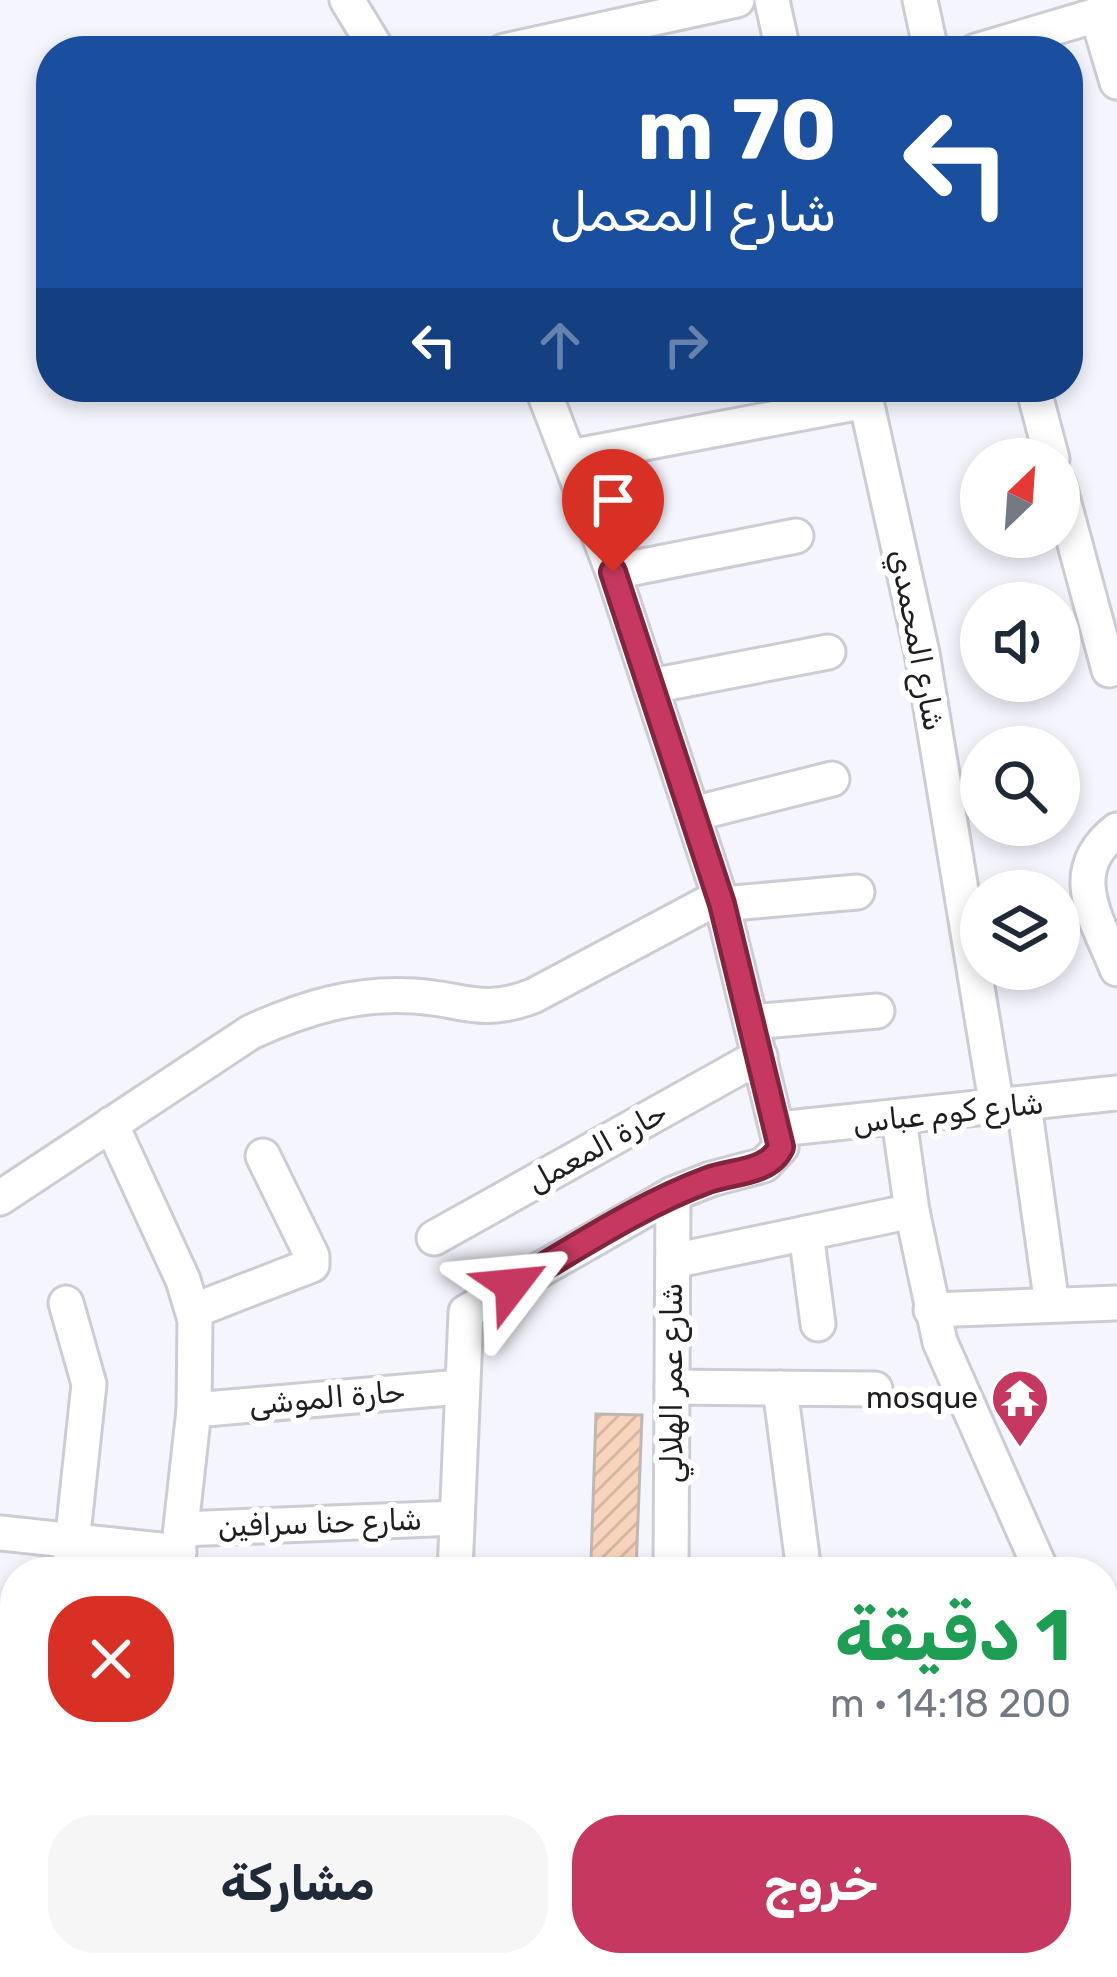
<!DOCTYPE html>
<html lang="ar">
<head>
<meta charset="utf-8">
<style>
  body { margin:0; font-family:Rubik,"Noto Sans Arabic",sans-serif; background:#f6f6f7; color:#1f2937; direction:rtl; height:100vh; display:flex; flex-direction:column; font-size:45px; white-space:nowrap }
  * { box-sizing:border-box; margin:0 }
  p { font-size:39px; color:#747a83 }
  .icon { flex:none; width:66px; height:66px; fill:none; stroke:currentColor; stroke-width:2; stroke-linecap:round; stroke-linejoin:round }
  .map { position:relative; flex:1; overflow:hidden; direction:ltr }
  .drawer { position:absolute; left:0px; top:1557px; width:1119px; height:420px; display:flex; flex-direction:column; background:#fff; border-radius:48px 48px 0 0; box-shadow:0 6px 18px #0003; direction:rtl }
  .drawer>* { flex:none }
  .top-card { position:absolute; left:36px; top:36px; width:1047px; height:366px; border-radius:48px; box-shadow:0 6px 18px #0003; direction:rtl; background:#1a4fa0; color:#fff; overflow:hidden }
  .needle { width:78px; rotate:25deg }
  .tools { position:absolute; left:960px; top:438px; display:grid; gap:24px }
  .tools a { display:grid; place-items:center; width:120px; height:120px; border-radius:50%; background:#fff; box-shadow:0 6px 18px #0003; font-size:60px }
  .pin { position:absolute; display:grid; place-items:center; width:102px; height:102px; color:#fff; margin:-123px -51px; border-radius:50% 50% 50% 0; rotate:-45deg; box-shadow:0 0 12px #0007 }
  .pin .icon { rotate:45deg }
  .me { position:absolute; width:132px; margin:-66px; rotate:61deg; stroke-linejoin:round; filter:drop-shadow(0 0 9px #0008) }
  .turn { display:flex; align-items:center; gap:42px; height:252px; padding:0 48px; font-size:54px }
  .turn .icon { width:156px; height:156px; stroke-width:2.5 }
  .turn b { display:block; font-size:84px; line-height:102px }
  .lanes { display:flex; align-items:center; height:114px; padding:0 48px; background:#0003; justify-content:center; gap:60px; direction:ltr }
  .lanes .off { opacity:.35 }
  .round { display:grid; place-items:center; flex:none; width:126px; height:126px; border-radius:48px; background:#f6f6f7 }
  .summary { display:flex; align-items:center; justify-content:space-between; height:204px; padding:0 48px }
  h1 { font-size:72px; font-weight:700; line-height:90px; color:#1e9e55 }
  .cta { display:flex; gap:24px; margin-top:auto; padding:24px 48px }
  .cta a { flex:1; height:138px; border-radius:48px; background:#c73860; color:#fff; font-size:48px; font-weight:700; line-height:138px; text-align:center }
  .cta a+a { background:#f6f6f7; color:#1f2937 }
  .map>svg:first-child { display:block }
</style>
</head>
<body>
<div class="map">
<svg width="1117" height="1977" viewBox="0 0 1117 1977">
  <defs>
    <pattern id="building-hatch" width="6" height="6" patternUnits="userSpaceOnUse" patternTransform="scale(3)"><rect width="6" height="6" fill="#f9d4bc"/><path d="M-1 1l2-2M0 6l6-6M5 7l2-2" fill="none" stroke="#d5b6a1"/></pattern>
  </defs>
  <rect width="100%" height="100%" fill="#f5f5fe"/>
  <path fill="url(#building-hatch)" stroke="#bfb7b2" stroke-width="3" d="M596,1414L642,1415L636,1571L653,1572H514V1559L591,1562Z"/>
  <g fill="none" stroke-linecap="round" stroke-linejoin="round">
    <defs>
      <g id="minor">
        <path d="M347,0L378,51"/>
        <path d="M772,0L783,51"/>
        <path d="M920,0L931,51"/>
        <path d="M1097,15L1117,82"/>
        <path d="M504,51L737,0"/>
        <path d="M976,51L1117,9"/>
        <path d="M863,387L922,653L997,1108"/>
        <path d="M1033,387L1052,459"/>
        <path d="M570,457L866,401"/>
        <path d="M1059,485L1109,670"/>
        <path d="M613,572L796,536"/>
        <path d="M652,686L828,652"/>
        <path d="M693,814L832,779"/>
        <path d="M1117,830C1063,872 1097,918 1117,969"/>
        <path d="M722,904L857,892"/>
        <path d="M752,1022L877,1011"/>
        <path d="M1024,1105L1052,1305"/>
        <path d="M899,1119L912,1211L940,1342L1042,1572"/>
        <path d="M111,1124L183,1280L195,1320L194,1410L176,1572"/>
        <path d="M779,1129L1117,1093"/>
        <path d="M0,1198L251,1032C304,1008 356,992 414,996C465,999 480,1016 533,996L719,897"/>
        <path d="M806,1233L818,1324"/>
        <path d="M434,1238L760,1056"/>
        <path d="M673,1261L912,1211"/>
        <path d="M66,1303L89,1384L69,1572"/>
        <path d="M931,1310L1117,1303"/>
        <path d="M193,1311L312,1265V1256L263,1156"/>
        <path d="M672,1387L875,1389"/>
        <path d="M780,1388L804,1572"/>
        <path d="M194,1410L460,1387"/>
        <path d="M182,1529L457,1518"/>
        <path d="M0,1533L179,1552"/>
        <path d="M455,1572L466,1312L673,1194L711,1179L764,1165L781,1147L722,904L613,572L542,387"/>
        <path d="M671,1572L673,1194"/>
        <path d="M0,1683L15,1684"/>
        <path d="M1104,1712L1117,1745"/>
        <path d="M0,1826L15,1827"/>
        <path d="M1104,1863L1117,1859"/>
        <path d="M0,1949H15"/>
        <path d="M278,1962V1977"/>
        <path d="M449,1962L450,1977"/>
        <path d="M793,1962V1977"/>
        <path d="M100,1977L103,1962"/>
        <path d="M669,1977V1962"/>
        <path d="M991,1977V1962"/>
      </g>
    </defs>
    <use href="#minor" stroke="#ccccd5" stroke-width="39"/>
    <use href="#minor" stroke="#fff" stroke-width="33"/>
  </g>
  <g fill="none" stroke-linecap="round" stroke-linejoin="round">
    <defs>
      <path id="route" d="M512,1285C575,1249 640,1205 708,1180C733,1171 769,1173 781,1147L722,904L613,572"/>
    </defs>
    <use href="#route" stroke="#81243e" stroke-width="30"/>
    <use href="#route" stroke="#c73860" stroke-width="21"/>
  </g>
  <defs>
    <symbol id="temple-pin" viewBox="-11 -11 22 30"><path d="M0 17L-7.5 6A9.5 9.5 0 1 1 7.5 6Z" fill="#c73860" stroke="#fff"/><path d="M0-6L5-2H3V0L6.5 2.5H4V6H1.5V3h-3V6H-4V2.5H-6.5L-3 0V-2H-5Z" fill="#fff"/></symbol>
  </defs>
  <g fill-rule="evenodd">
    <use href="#temple-pin" x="987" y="1365" width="66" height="90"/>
  </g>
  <g text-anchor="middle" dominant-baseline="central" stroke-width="12" stroke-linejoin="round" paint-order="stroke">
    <g font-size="30" fill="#1e1e21" stroke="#fff">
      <text transform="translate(917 640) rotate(79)">شارع المحمدي</text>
      <text transform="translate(948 1113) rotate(-6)">شارع كوم عباس</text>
      <text transform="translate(597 1147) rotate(-29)">حارة المعمل</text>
      <text transform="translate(672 1383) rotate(-90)">شارع عمر الهلالي</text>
      <text transform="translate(327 1398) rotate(-5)">حارة الموشى</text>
      <text transform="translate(320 1523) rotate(-2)">شارع حنا سرافين</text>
    </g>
    <g font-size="30" fill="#1e1e21" stroke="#fff" text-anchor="end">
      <text x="978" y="1398">mosque</text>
    </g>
  </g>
</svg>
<div class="tools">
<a><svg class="needle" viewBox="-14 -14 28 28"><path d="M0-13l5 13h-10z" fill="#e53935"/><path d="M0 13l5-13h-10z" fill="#747a83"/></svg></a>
<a><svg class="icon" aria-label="sound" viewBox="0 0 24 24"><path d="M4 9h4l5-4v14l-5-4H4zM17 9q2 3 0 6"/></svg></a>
<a><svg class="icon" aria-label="search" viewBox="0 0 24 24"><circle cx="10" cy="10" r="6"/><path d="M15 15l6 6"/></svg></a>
<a><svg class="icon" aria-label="layers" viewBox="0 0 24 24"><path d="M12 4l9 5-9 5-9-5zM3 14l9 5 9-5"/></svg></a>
</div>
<div class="pin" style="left:613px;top:572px;background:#d93025"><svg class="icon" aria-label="arrive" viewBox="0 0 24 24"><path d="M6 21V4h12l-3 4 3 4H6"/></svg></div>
<svg class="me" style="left:512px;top:1285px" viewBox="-20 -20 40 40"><path d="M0-17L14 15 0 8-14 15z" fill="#c73860" stroke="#fff" stroke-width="4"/></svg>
<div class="top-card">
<div class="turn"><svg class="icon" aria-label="left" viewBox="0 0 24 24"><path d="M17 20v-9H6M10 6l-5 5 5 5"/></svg><div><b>70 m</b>شارع المعمل</div></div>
<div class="lanes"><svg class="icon" aria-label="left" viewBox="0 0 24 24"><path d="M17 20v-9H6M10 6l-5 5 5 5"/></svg><svg class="icon off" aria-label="ahead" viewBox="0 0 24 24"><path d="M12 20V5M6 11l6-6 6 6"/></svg><svg class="icon off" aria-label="right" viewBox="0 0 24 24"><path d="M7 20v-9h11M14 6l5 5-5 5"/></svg></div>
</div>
<section class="drawer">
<div class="summary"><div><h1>1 دقيقة</h1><p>200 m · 14:18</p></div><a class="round" style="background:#d93025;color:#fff"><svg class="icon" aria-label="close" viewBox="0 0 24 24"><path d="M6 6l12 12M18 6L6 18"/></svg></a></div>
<div class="cta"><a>خروج</a><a>مشاركة</a></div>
</section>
</div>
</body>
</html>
